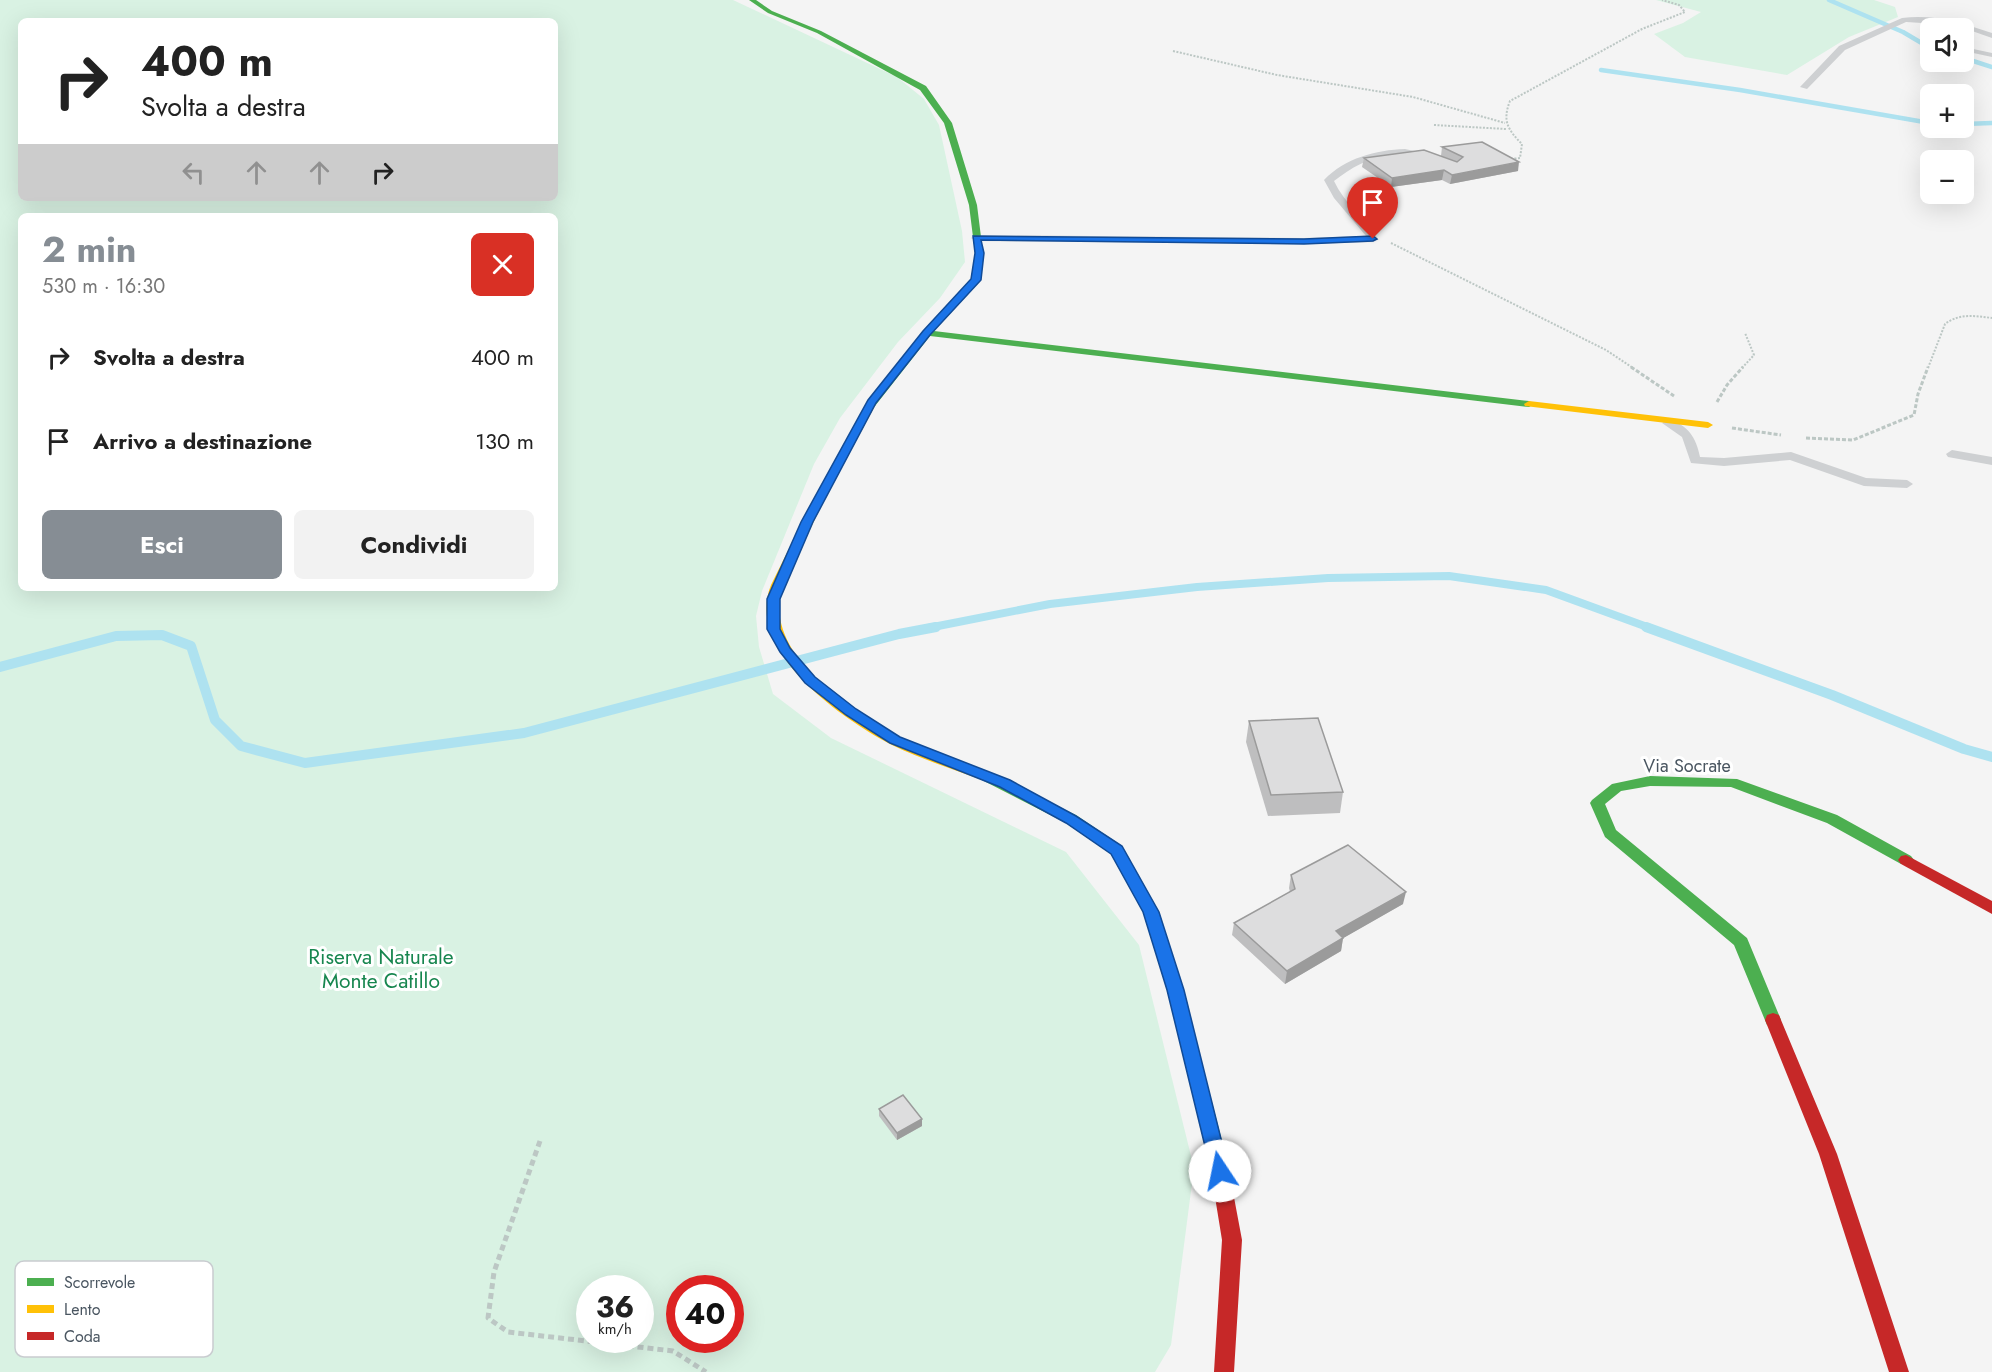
<!DOCTYPE html>
<html lang="it">
<head>
<meta charset="utf-8">
<style>
  body { margin:0; font-family:Jost,sans-serif; background:#f2f2f2; color:#222; height:100vh; display:flex; flex-direction:column; font-size:22px; white-space:nowrap }
  * { box-sizing:border-box; margin:0 }
  p { font-size:20px; color:#767676 }
  .icon { flex:none; width:33px; height:33px; fill:none; stroke:currentColor; stroke-width:2; stroke-linecap:round; stroke-linejoin:round }
  .map { position:relative; flex:1; overflow:hidden }
  .side { position:absolute; left:18px; top:213px; width:540px; height:378px; display:flex; flex-direction:column; background:#fff; border-radius:9px; box-shadow:0 6px 24px #0002 }
  .side>* { flex:none }
  .top-card { position:absolute; left:18px; top:18px; width:540px; height:183px; border-radius:9px; box-shadow:0 6px 24px #0002; background:#fff; color:#222; overflow:hidden }
  .controls { position:absolute; left:1920px; top:18px; display:grid; gap:12px }
  .controls a { display:grid; place-items:center; width:54px; height:54px; border-radius:9px; background:#fff; box-shadow:0 6px 24px #0002; font-size:30px }
  .speed { position:absolute; left:576px; top:1275px; display:flex; gap:12px; font-size:30px; font-weight:700; text-align:center }
  .speed>* { display:grid; place-content:center; width:78px; height:78px; border-radius:50%; background:#fff; box-shadow:0 6px 24px #0002; line-height:1 }
  .speed small { font-size:15px; font-weight:400 }
  .speed .limit { border:9px solid #d22; background:#fff; color:#111 }
  .pin { position:absolute; display:grid; place-items:center; width:51px; height:51px; color:#fff; margin:-62px -26px; border-radius:50% 50% 50% 0; rotate:-45deg; box-shadow:0 0 6px #0007 }
  .pin .icon { rotate:45deg }
  .me { position:absolute; width:66px; margin:-33px; rotate:349deg; stroke-linejoin:round; filter:drop-shadow(0 0 4px #0008) }
  .turn { display:flex; align-items:center; gap:21px; height:126px; padding:0 24px; font-size:27px }
  .turn .icon { width:78px; height:78px; stroke-width:2.5 }
  .turn b { display:block; font-size:42px; line-height:51px }
  .lanes { display:flex; align-items:center; height:57px; padding:0 24px; background:#0003; justify-content:center; gap:30px; direction:ltr }
  .lanes .off { opacity:.35 }
  .round { display:grid; place-items:center; flex:none; width:63px; height:63px; border-radius:9px; background:#f2f2f2 }
  .overview { display:flex; align-items:center; justify-content:space-between; height:102px; padding:0 24px }
  h1 { font-size:36px; font-weight:700; line-height:45px; color:#868d94 }
  .cta { display:flex; gap:12px; margin-top:auto; padding:12px 24px }
  .cta a { flex:1; height:69px; border-radius:9px; background:#868d94; color:#fff; font-size:24px; font-weight:700; line-height:69px; text-align:center }
  .cta a+a { background:#f2f2f2; color:#222 }
  ul { padding:0; list-style:none }
  li { display:flex; align-items:center; gap:18px; height:84px; padding:0 24px }
  li div { flex:1 }
  li b { display:block; font-size:22px }
  li em { font-style:normal }
  .map>svg:first-child { display:block }
</style>
</head>
<body>
<div class="map">
<svg width="1992" height="1372" viewBox="0 0 1992 1372">
  <rect width="100%" height="100%" fill="#f4f4f4"/>
  <g fill="#d9f2e3" fill-rule="evenodd">
    <path d="M0,0H733L897,77L924,99L939,125L962,231L965,262L940,298L898,342L840,418L814,464L762,591L756,616L759,647L773,694L831,738L1066,852L1139,945L1194,1168L1171,1345L1155,1372H0ZM21,21H555V198H21ZM21,216H555V588H21ZM590,1288H640V1340H590ZM680,1288H730V1340H680Z"/>
    <path d="M1656,0H1874L1895,7L1898,17L1849,37L1787,75L1685,57L1654,34L1683,23L1701,12Z"/>
  </g>
  <g fill="none" stroke-linecap="round" stroke-linejoin="round">
    <g stroke="#aee2f0" stroke-width="4.5">
      <path d="M1829,0L1903,32L1930,48"/>
      <path d="M1964,58L1992,67"/>
      <path d="M1601,70L1740,90L1930,123"/>
      <path d="M1964,124L1992,123"/>
    </g>
    <path stroke="#aee2f0" stroke-width="8" d="M928,628L1050,604L1197,587L1328,578L1449,576L1546,590L1650,628"/>
    <g stroke="#aee2f0" stroke-width="10">
      <path d="M1646,627L1832,695L1964,749L1992,757"/>
      <path d="M0,667L116,636L162,635L191,646L215,720L241,746L305,763L524,733L899,634L936,627"/>
    </g>
    <g stroke="#bcc7c4" stroke-width="2" stroke-dasharray="2 1.5" stroke-linecap="butt">
      <path d="M1173,51L1277,75L1413,97L1505,123"/>
      <path d="M1434,125L1506,129"/>
      <path d="M1511,159L1520,158L1522,144C1508,130 1502,121 1510,101L1642,29L1685,12L1679,5L1662,0"/>
      <path d="M1391,243L1606,350L1633,368"/>
      <path d="M1742,368L1754,355L1745,333"/>
      <path d="M1928,368L1945,324C1959,313 1976,316 1992,318"/>
    </g>
    <g stroke="#bcc7c4" stroke-width="3" stroke-dasharray="4 2" stroke-linecap="butt">
      <path d="M1631,367L1674,396"/>
      <path d="M1717,402L1727,385L1743,367"/>
      <path d="M1732,428L1781,435"/>
      <path d="M1806,438L1853,440L1914,415L1918,394L1928,367"/>
    </g>
    <path stroke="#bcc7c4" stroke-width="5" stroke-dasharray="6 4" stroke-linecap="butt" d="M540,1141L494,1272L488,1318L508,1332L673,1351L706,1372"/>
    <g fill="#ced0d2" fill-rule="evenodd">
      <path d="M1902,18C1934,14 1962,23 1992,33V38L1955,25L1906,22L1845,50L1807,89L1800,87L1839,46Z"/>
      <path d="M1964,47L1992,53V57L1964,51Z"/>
      <path d="M1405,149L1437,156C1431,160 1402,154 1390,155C1369,157 1351,168 1334,181C1344,203 1365,218 1378,239L1373,242L1304,244L976,241L971,238L976,235L1304,238L1366,236L1334,198L1324,180C1345,158 1376,150 1405,149Z"/>
      <path d="M1668,419C1688,425 1696,437 1700,457L1724,458L1791,452L1866,478L1907,480L1913,484L1907,488L1864,486L1790,460L1724,466L1691,463L1682,437L1662,423Z"/>
      <path d="M1952,450L1992,457V465L1948,457L1946,454Z"/>
    </g>
    <g fill="#4caf50" fill-rule="evenodd">
      <path d="M749,0H756L772,11L821,31L926,86L952,123L977,205L983,253L981,280L934,331L1529,401L1534,404L1529,407L930,336L875,406H867V402L924,331L971,279L975,253L969,205L944,123L920,90L817,33L768,13Z"/>
      <path d="M987,772L1076,815L1122,846L1159,912L1183,990L1227,1160L1225,1165L1218,1168L1211,1165L1209,1160L1167,990L1143,912L1111,854L1066,823L982,780L980,777L982,774Z"/>
      <path d="M1650,776L1737,779L1837,815L1911,856L1914,860L1911,864H1901L1827,823L1731,787L1650,786L1621,791L1605,804L1616,830L1747,938L1781,1020L1779,1025L1773,1027L1767,1025L1734,945L1605,837L1590,803L1592,800L1612,784Z"/>
    </g>
    <g fill="#ffc107" fill-rule="evenodd">
      <path d="M871,401L876,404L823,502L784,585C757,650 853,714 902,738C931,753 962,762 992,774L994,777L992,780H982C952,769 921,759 892,745C842,719 744,651 771,585L812,502L866,404Z"/>
      <path d="M1529,401L1708,422L1713,425L1708,428L1525,406L1524,404Z"/>
    </g>
    <g fill="#c62828" fill-rule="evenodd">
      <path d="M1906,855L1992,901V914L1901,864L1898,860L1901,856Z"/>
      <path d="M1773,1013L1779,1015L1781,1020L1837,1154L1909,1372H1889L1819,1154L1765,1020L1767,1015Z"/>
      <path d="M1218,1152L1225,1155L1227,1160L1242,1240L1234,1372H1214L1222,1240L1209,1160L1211,1155Z"/>
    </g>
  </g>
  <g fill="#bebebf">
    <path d="M1442,147L1518,171L1450,184L1442,180L1391,187L1362,167L1364,158L1441,156Z"/>
    <path d="M1249,721L1343,792L1340,813L1268,816L1246,742Z"/>
    <path d="M1291,875L1403,904L1343,938L1341,951L1285,984L1232,935L1234,923L1290,892L1289,888Z"/>
    <path d="M879,1109L922,1119V1126L897,1140L879,1116Z"/>
  </g>
  <g fill="#9b9b9b">
    <path d="M1519,162L1518,171L1450,184L1452,175Z"/>
    <path d="M1444,170L1442,180L1391,187L1392,178Z"/>
    <path d="M1406,892L1403,904L1333,944L1336,931Z"/>
    <path d="M1343,938L1341,951L1285,984L1287,971Z"/>
    <path d="M922,1119V1126L897,1140V1133Z"/>
  </g>
  <g fill="#ddddde" stroke="#9b9b9b" stroke-width="1.5">
    <path d="M1482,142L1519,162L1452,175L1444,170L1392,178L1364,158L1424,150L1457,162L1463,157L1442,147Z"/>
    <path d="M1318,718L1343,792L1271,795L1249,721Z"/>
    <path d="M1348,845L1406,892L1336,931L1343,938L1287,971L1234,923L1295,889L1291,875Z"/>
    <path d="M903,1095L922,1119L897,1133L879,1109Z"/>
  </g>
  <path fill="#1a73e8" stroke="#114b97" stroke-width="1.5" d="M973,236L1304,239L1373,236L1377,239L1373,241L1304,244L981,240L984,253L981,280L930,335L876,403L813,522L780,599V629L790,648L815,677L856,709L900,737L1010,780L1076,816L1122,846L1159,912L1184,990L1229,1171L1227,1177L1220,1179L1213,1177L1211,1171L1167,990L1143,912L1111,854L1066,823L1000,787L890,743L846,715L805,683L780,652L767,629V599L801,522L868,400L923,331L971,279L975,253Z"/>
  <g text-anchor="middle" dominant-baseline="central" stroke-width="6" stroke-linejoin="round" paint-order="stroke">
    <g font-size="18" fill="#4a5661" stroke="#fff">
      <text x="1687" y="766">Via Socrate</text>
    </g>
    <g font-size="21" fill="#17864f" stroke="#fff">
      <text x="381" y="957">Riserva Naturale<tspan x="381" dy="24">Monte Catillo</tspan></text>
    </g>
  </g>
  <rect x="15" y="1261" width="198" height="96" rx="9" fill="#fff" stroke="#c9ccd0" stroke-width="1.5"/>
  <rect x="27" y="1278" width="27" height="8" fill="#4caf50"/>
  <rect x="27" y="1305" width="27" height="8" fill="#ffc107"/>
  <rect x="27" y="1332" width="27" height="8" fill="#c62828"/>
  <g font-size="16" fill="#4a5661">
    <text x="64" y="1288">Scorrevole</text>
    <text x="64" y="1315">Lento</text>
    <text x="64" y="1342">Coda</text>
  </g>
</svg>
<div class="controls">
<a><svg class="icon" aria-label="sound" viewBox="0 0 24 24"><path d="M4 9h4l5-4v14l-5-4H4zM17 9q2 3 0 6"/></svg></a>
<a>+</a>
<a>−</a>
</div>
<div class="speed"><div>36<small>km/h</small></div><div class="limit">40</div></div>
<div class="pin" style="left:1373px;top:239px;background:#d93025"><svg class="icon" aria-label="arrive" viewBox="0 0 24 24"><path d="M6 21V4h12l-3 4 3 4H6"/></svg></div>
<svg class="me" style="left:1220px;top:1171px" viewBox="-20 -20 40 40"><circle r="19" fill="#fff"/><path d="M0-13L10 11 0 6-10 11z" fill="#1a73e8"/></svg>
<div class="top-card">
<div class="turn"><svg class="icon" aria-label="right" viewBox="0 0 24 24"><path d="M7 20v-9h11M14 6l5 5-5 5"/></svg><div><b>400 m</b>Svolta a destra</div></div>
<div class="lanes"><svg class="icon off" aria-label="left" viewBox="0 0 24 24"><path d="M17 20v-9H6M10 6l-5 5 5 5"/></svg><svg class="icon off" aria-label="ahead" viewBox="0 0 24 24"><path d="M12 20V5M6 11l6-6 6 6"/></svg><svg class="icon off" aria-label="ahead" viewBox="0 0 24 24"><path d="M12 20V5M6 11l6-6 6 6"/></svg><svg class="icon" aria-label="right" viewBox="0 0 24 24"><path d="M7 20v-9h11M14 6l5 5-5 5"/></svg></div>
</div>
<section class="side">
<div class="overview"><div><h1>2 min</h1><p>530 m · 16:30</p></div><a class="round" style="background:#d93025;color:#fff"><svg class="icon" aria-label="close" viewBox="0 0 24 24"><path d="M6 6l12 12M18 6L6 18"/></svg></a></div>
<ul>
<li><svg class="icon" aria-label="right" viewBox="0 0 24 24"><path d="M7 20v-9h11M14 6l5 5-5 5"/></svg><div><b>Svolta a destra</b></div><em>400 m</em></li>
<li><svg class="icon" aria-label="arrive" viewBox="0 0 24 24"><path d="M6 21V4h12l-3 4 3 4H6"/></svg><div><b>Arrivo a destinazione</b></div><em>130 m</em></li>
</ul>
<div class="cta"><a>Esci</a><a>Condividi</a></div>
</section>
</div>
</body>
</html>
